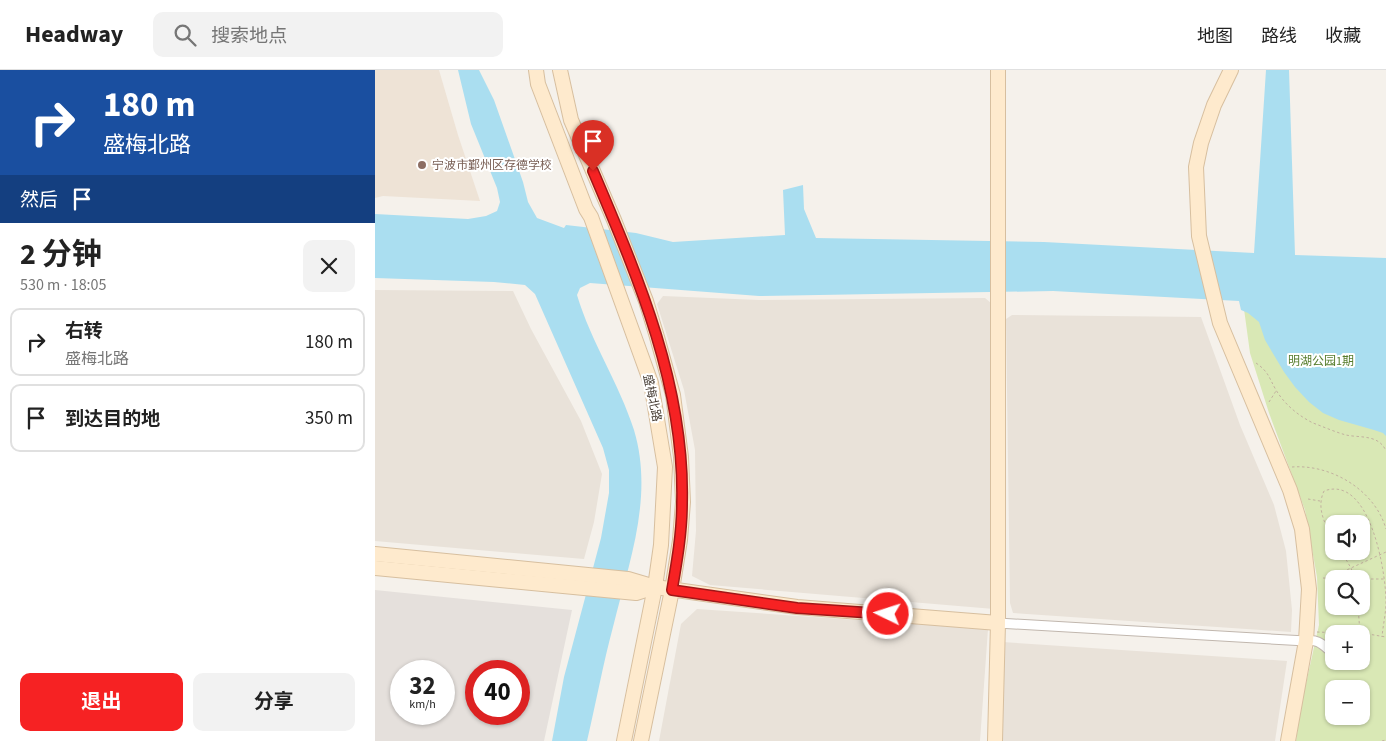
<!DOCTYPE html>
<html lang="zh">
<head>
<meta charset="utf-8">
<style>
  body { margin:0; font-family:"Source Sans 3","Noto Sans SC",sans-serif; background:#f2f2f2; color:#222; height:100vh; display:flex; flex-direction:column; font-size:19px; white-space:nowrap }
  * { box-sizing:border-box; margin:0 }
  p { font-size:16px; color:#767676 }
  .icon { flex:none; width:28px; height:28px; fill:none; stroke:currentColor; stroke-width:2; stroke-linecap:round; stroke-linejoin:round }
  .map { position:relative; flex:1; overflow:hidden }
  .drawer { display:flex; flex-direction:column; background:#fff; width:375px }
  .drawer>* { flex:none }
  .top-card { background:#1a4fa0; color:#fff; overflow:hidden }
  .tools { position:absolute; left:950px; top:445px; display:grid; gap:10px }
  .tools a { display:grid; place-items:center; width:45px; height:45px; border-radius:10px; background:#fff; box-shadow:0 1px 4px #0004; font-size:25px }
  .speed { position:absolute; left:15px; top:590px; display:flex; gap:10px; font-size:25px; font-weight:700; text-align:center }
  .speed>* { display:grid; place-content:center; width:65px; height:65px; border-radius:50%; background:#fff; box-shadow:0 1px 4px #0004; line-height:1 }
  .speed small { font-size:12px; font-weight:400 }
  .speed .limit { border:8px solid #d22; background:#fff; color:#111 }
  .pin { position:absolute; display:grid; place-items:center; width:42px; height:42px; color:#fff; margin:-51px -21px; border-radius:50% 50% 50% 0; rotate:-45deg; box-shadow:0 0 5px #0007 }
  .pin .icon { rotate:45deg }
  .me { position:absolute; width:55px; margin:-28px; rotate:274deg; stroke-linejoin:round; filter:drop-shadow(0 0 4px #0008) }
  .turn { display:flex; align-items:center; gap:18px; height:105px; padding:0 20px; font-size:22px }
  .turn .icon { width:65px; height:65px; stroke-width:2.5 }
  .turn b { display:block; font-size:35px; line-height:42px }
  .then { display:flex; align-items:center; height:48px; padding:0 20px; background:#0003; gap:10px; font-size:19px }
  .round { display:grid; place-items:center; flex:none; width:52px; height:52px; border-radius:10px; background:#f2f2f2 }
  .headline { display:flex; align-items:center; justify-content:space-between; height:85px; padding:0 20px }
  h1 { font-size:30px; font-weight:700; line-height:38px }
  .primary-button { display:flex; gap:10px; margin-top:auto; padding:10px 20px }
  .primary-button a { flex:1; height:58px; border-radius:10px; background:#f62223; color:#fff; font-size:20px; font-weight:700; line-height:58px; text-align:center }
  .primary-button a+a { background:#f2f2f2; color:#222 }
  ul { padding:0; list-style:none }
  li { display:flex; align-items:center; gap:15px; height:68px; margin:0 10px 8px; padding:0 10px; border:2px solid #e0e0e0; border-radius:10px }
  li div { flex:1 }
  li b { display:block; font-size:19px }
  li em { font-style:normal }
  header { display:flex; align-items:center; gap:30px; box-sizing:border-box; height:70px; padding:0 25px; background:#fff; border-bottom:1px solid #e0e0e0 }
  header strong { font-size:24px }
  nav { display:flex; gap:28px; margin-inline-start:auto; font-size:18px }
  .search { width:350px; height:45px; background:#f2f2f2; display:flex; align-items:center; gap:12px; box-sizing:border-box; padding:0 18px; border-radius:10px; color:#767676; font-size:19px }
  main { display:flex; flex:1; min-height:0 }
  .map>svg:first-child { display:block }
</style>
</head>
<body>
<header>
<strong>Headway</strong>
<div class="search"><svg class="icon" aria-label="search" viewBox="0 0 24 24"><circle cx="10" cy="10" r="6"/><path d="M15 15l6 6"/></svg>搜索地点</div>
<nav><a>地图</a><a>路线</a><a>收藏</a></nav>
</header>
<main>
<section class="drawer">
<div class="top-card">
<div class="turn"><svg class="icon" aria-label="right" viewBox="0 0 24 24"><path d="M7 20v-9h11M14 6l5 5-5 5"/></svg><div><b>180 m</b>盛梅北路</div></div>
<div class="then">然后<svg class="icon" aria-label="arrive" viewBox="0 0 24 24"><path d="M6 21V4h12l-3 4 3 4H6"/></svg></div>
</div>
<div class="headline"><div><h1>2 分钟</h1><p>530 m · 18:05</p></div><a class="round"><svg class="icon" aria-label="close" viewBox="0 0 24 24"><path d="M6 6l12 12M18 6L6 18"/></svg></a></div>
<ul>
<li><svg class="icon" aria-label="right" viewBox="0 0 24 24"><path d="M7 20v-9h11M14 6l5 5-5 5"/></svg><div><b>右转</b><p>盛梅北路</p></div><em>180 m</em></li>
<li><svg class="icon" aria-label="arrive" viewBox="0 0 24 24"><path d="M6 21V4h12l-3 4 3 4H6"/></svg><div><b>到达目的地</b></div><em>350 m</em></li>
</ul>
<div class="primary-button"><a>退出</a><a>分享</a></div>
</section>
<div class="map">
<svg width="1011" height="671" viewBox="0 0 1011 671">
  <rect width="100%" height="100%" fill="#f5f1eb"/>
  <g fill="#e9e2d9">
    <path d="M0,220L138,221L156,259L206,351L227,404L219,452L209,489L0,471Z"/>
    <path d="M288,226L384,230L610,228L616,233L619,539L335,515L317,506L321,461L320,380L309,320L282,234Z"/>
    <path d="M637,245L826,247L865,355L899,435L911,481L917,540L916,562L638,543L635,533L631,249Z"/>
    <path d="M322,539L613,559L605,671H284L306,554Z"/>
    <path d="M627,572L912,591L900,671H627Z"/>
  </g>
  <path fill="#e5e0dc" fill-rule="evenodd" d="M0,520L197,540L169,671H0ZM26,601H69V644H26ZM101,601H144V644H101Z"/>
  <path fill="#eee3d6" d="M0,0H64L83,65L105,131L8,126L0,128Z"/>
  <path fill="#d9e8b5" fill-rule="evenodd" d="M1011,226V671H921L926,636L944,555L942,507L930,440L894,343L875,283L869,239ZM959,454H986V481H959ZM959,509H986V536H959ZM959,564H986V591H959ZM959,619H986V646H959Z"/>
  <path fill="#aadef0" d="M83,0H104L119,30L148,112L153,132L162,148L189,158L191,155L261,163L298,172L410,165L408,120L428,115L429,139L441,168L669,172L879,183L891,0H914L920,185L1011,188V366L1008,363L999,360L964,350L948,343L934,332L920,317L909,302L890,270L884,252L873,243L866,240L864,231L678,221L384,226L215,213L205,218L202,225C216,272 244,313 259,360C279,427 254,492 238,557C228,594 221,633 212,671H177L189,607L226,468L234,423V400L228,378L160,224L150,215L119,212L0,208V144L93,149L111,146L122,141L125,132L122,118L96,54Z"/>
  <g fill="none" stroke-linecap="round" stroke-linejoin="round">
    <defs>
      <path id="street" d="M623,553L931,571C941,569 946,573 953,579"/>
      <g id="secondary">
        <path d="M161,0L163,14L211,139L216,147L276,313L290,397L286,475L280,517L249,671"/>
        <path d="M185,0L196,50L239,150L271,231L282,267L298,325L306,387L308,432L305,470L297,520L266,671"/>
        <path d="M856,0L839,35L826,73L821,97L824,166L845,253L915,420L927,459L934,519L931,571L913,671"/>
        <path d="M0,484L253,509L280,517L422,537L623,553"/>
        <path d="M0,498L261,523L280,517"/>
        <path d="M620,671L623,553V0"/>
      </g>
    </defs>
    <use href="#street" stroke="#c1b7ae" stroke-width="11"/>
    <use href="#secondary" stroke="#d7bf9f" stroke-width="16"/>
    <g stroke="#c2b19f" stroke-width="1" stroke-dasharray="2.5 2.5" stroke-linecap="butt">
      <path d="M881,293C894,302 894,308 901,320C910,335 924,346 938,353C949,357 960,362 971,365C984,368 1004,364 1011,381"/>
      <path d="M894,332L901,321"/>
      <path d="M917,397C956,394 1000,420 1011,459"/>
      <path d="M933,429L945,431"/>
      <path d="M959,470C950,455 941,438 949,421C995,404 1011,502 1011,532C1011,543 1008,555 1007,567"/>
      <path d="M966,481L976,498L980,509"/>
      <path d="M948,508L977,509"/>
      <path d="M954,508L1011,482"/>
      <path d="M986,509H1011"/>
      <path d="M983,536L985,563"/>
      <path d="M942,562L993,564L1011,567"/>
      <path d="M1007,671L1011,670"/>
    </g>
    <use href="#street" stroke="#fff" stroke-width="9"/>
    <use href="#secondary" stroke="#feeacd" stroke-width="14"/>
  </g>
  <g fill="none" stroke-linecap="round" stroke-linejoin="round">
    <defs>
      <path id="route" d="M218,101C263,207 310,316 307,433C307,462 302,491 297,520L422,538L513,544"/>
    </defs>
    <use href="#route" stroke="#a01617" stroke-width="12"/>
    <use href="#route" stroke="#f62223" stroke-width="9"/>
  </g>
  <circle fill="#8d6e63" stroke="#fff" stroke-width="2" cx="47" cy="95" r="5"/>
  <g text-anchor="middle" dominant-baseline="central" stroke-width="4" stroke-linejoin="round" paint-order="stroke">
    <g font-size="12" fill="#785e54" stroke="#fff" text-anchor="start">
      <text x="57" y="95">宁波市鄞州区存德学校</text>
    </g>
    <g font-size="12" fill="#567c2c" stroke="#fff">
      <text x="946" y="291">明湖公园1期</text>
    </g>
    <g font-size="12" fill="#4a4139" stroke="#fff">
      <text transform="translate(277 328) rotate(78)">盛梅北路</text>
    </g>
  </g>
</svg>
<div class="tools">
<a><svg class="icon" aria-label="sound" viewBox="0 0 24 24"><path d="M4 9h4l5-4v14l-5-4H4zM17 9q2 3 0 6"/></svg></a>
<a><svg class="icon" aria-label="search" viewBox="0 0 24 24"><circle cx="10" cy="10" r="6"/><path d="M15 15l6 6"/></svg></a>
<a>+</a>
<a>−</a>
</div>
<div class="speed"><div>32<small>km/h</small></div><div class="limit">40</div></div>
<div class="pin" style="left:218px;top:101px;background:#d93025"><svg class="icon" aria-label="arrive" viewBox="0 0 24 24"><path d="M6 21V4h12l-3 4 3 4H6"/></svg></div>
<svg class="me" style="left:513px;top:544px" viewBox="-20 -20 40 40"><circle r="17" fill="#f62223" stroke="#fff" stroke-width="3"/><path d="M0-11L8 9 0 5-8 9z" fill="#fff"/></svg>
</div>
</main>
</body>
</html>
